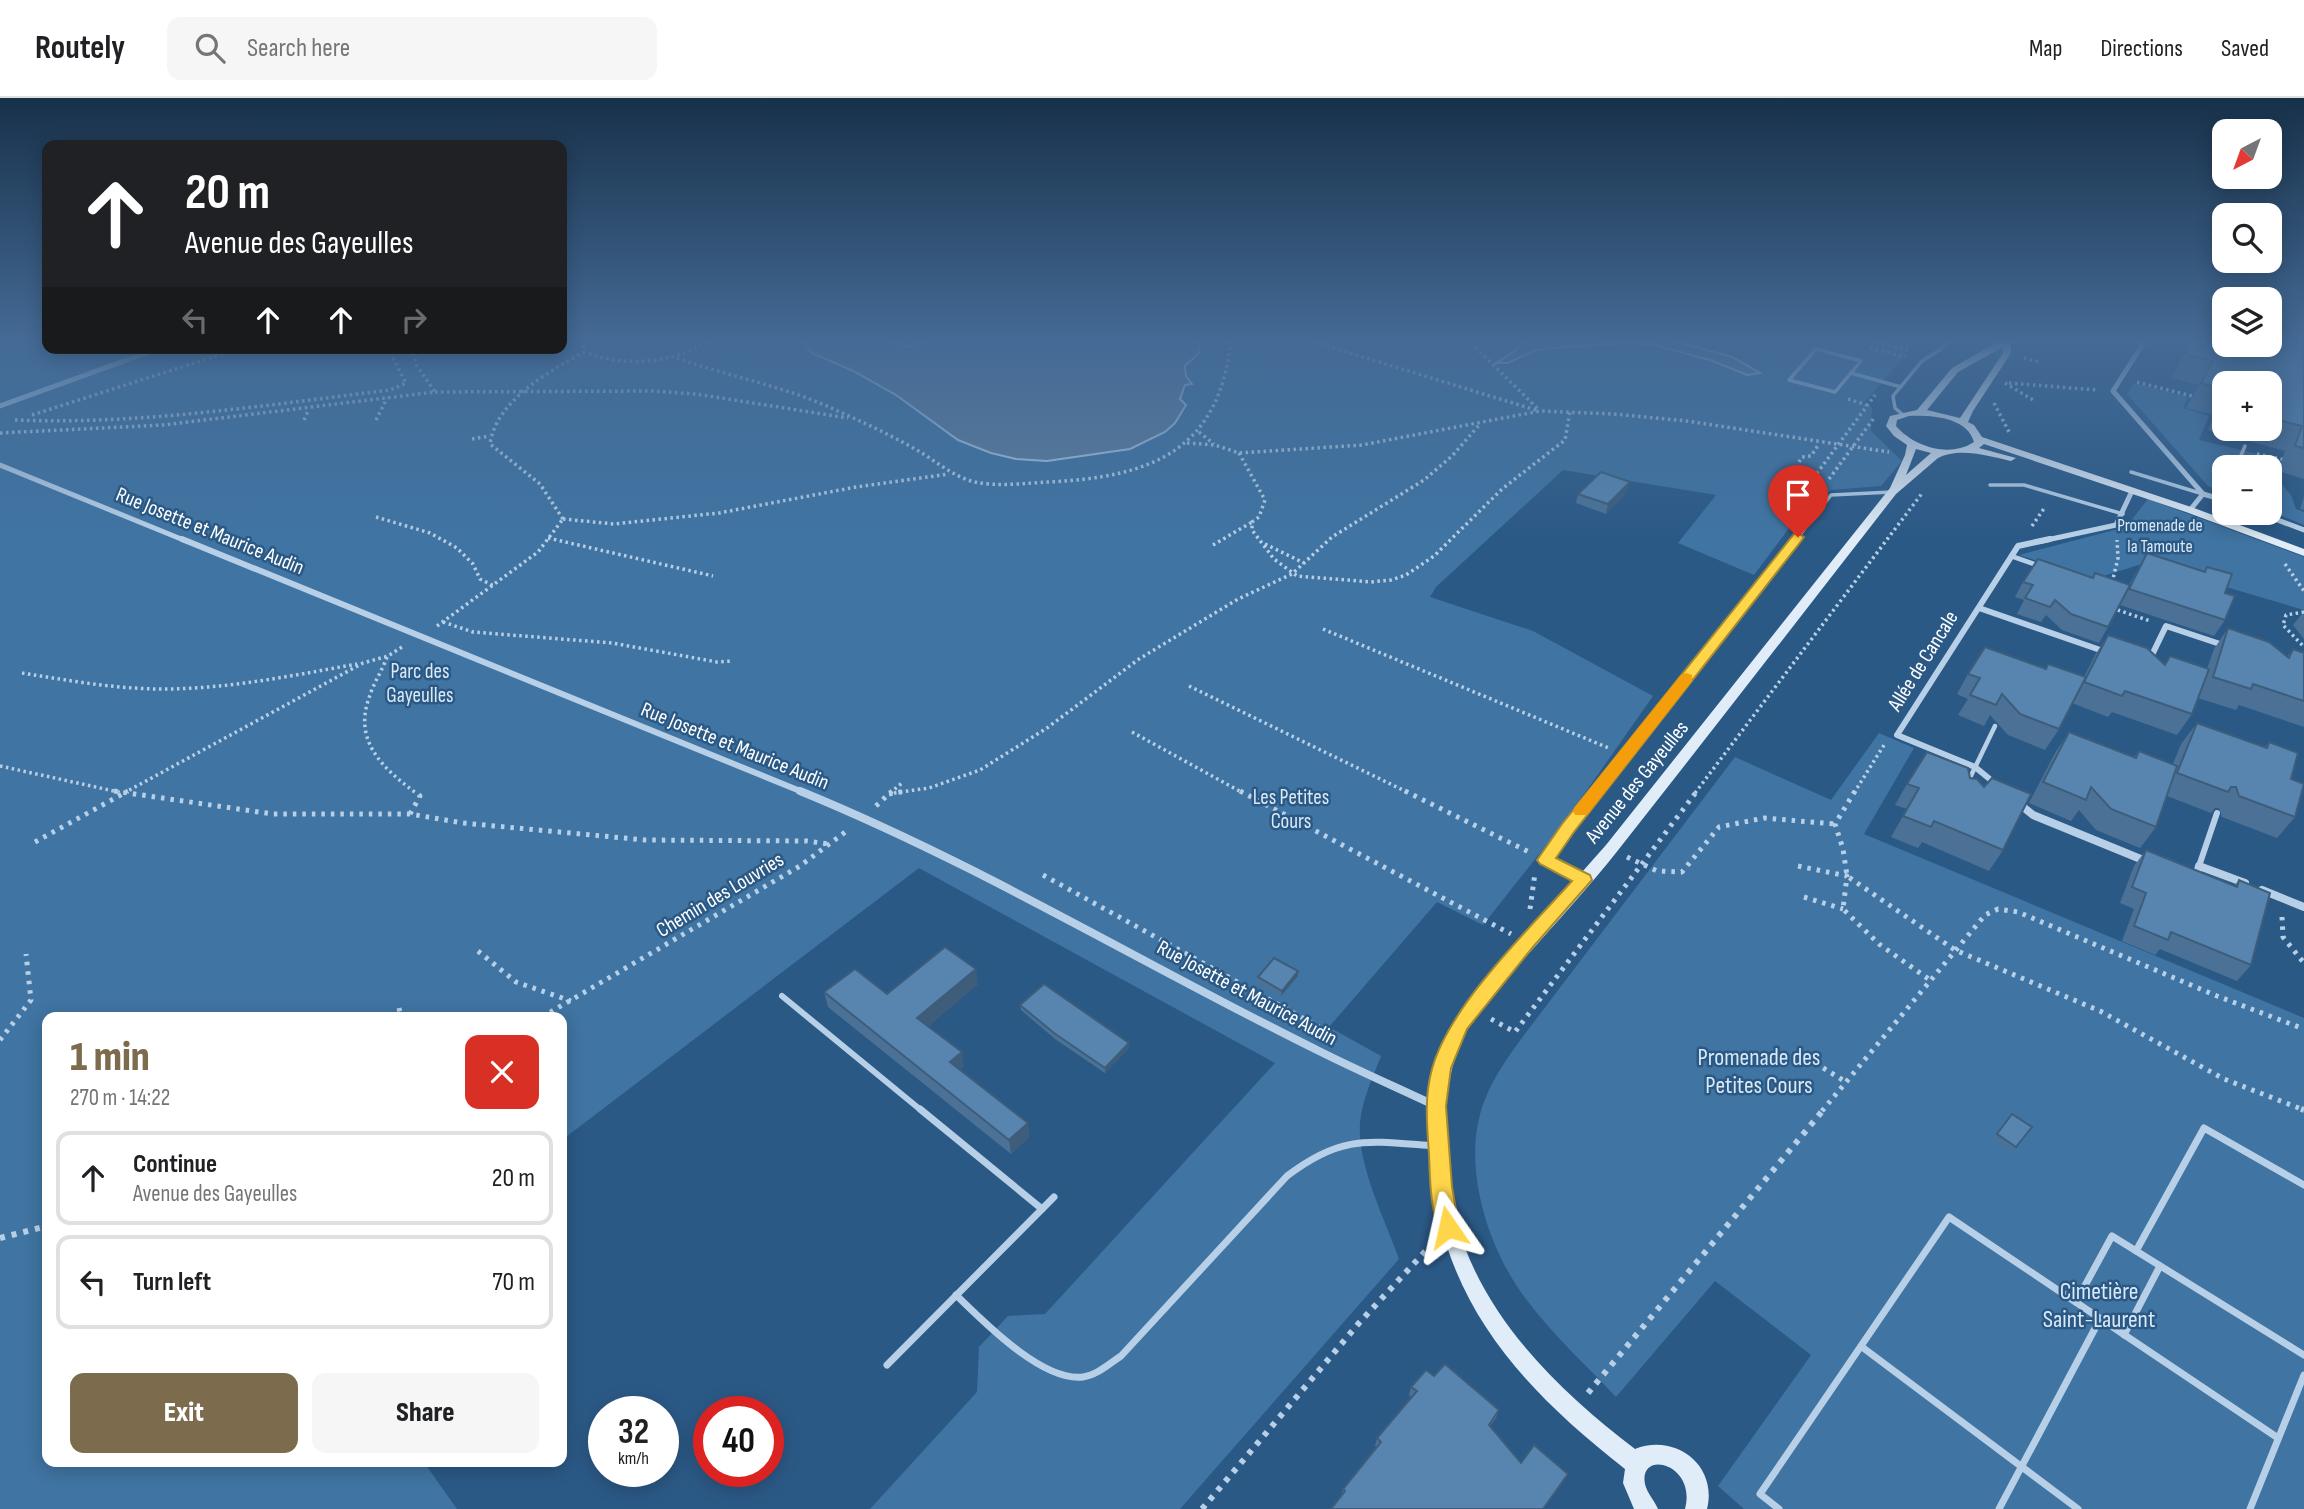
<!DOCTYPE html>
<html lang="en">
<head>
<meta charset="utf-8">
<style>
  body { margin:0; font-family:"Sofia Sans Condensed",sans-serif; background:#f6f6f6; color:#202124; height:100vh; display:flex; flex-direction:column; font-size:26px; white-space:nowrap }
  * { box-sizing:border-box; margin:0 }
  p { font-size:23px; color:#757577 }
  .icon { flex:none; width:38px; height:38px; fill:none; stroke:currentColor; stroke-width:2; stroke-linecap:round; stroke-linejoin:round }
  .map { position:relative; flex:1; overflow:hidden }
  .details { position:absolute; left:42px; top:914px; width:525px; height:455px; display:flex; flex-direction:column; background:#fff; border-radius:14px; box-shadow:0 4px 18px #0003 }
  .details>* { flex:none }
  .banner { position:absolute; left:42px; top:42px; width:525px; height:214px; border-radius:14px; box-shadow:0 4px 18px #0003; background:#202124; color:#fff; overflow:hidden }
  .needle { width:46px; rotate:221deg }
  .tools { position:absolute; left:2212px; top:21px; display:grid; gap:14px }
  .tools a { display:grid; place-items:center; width:70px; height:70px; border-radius:14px; background:#fff; box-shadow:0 4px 18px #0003; font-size:35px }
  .speed { position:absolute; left:588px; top:1298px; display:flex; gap:14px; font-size:35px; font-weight:700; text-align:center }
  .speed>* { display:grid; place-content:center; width:91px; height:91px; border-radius:50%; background:#fff; box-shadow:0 4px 18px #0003; line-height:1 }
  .speed small { font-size:18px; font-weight:400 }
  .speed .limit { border:10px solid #d22; background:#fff; color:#111 }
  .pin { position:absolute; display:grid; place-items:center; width:60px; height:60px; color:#fff; margin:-72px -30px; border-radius:50% 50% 50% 0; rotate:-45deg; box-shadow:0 0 7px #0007 }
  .pin .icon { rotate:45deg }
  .me { position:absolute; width:77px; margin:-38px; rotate:349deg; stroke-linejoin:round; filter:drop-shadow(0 0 5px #0008) }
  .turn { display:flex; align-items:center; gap:24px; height:147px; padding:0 28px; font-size:32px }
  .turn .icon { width:91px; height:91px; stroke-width:2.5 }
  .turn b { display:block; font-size:49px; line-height:60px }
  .lanes { display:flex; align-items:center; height:66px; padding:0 28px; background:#0003; justify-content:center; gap:35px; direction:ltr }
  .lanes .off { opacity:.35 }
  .round { display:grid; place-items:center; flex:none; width:74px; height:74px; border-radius:14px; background:#f6f6f6 }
  .overview { display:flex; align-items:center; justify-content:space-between; height:119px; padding:0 28px }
  h1 { font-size:42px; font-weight:800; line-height:52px; color:#7c6b4d }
  .primary-button { display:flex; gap:14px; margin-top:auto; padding:14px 28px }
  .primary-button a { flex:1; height:80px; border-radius:14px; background:#7c6b4d; color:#fff; font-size:28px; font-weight:800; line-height:80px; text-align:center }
  .primary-button a+a { background:#f6f6f6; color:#202124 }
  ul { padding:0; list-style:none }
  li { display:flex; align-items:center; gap:21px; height:94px; margin:0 14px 10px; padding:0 14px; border:4px solid #e0e0e0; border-radius:14px }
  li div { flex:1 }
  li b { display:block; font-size:26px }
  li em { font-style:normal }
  header { display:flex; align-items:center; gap:42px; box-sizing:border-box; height:98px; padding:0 35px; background:#fff; border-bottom:2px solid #e0e0e0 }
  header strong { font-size:33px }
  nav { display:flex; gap:38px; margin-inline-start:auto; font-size:24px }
  .search { width:490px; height:63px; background:#f6f6f6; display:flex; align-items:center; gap:18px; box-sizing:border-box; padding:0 24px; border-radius:14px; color:#757577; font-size:26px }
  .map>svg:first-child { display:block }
</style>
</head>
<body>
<header>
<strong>Routely</strong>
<div class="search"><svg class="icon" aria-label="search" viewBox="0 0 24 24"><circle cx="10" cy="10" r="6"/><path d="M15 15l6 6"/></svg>Search here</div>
<nav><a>Map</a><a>Directions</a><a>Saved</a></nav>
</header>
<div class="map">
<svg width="2304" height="1411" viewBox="0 0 2304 1411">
  <rect width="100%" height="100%" fill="#2b5986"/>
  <g fill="#4074a2">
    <path d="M41,241H47V250H562V241H1919L1863,306L1872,309L1871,333L1902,363L1881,388L1831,392L1802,413L1754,477L1678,445L1716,397L1563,372L1436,489L1430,499L1533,533L1653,598L1566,722L1483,827L1437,804L1329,929L1381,958C1373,979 1362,1002 1360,1025C1357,1067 1385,1121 1399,1161L1180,1411H870L977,1294L979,1249L1008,1218L1045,1216L1275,965L919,770L562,1042V919H47V1363H423L457,1411H0V249Z"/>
    <path d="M2134,285L2188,299L2183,310L2209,318L2199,342L2279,361L2271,374L2291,397L2296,411L2304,414V427L2270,413V369H2224V395L2208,388L2127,296Z"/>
    <path d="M2148,401L2304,459V512L2145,465L2094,481L2019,457L2126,429Z"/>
    <path d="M1879,635L1914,650L1864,736L2304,920V1411H1744L1718,1388L1811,1257L1715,1183L1616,1299C1586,1267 1552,1236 1526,1201C1491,1156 1465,1078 1479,1021C1486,990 1503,966 1521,941L1735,659L1831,702Z"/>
  </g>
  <g fill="#5e7d9b" stroke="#accce7" stroke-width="2">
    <path d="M802,241H882L908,249L928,241H1200L1199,255L1185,268L1186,278L1192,286L1185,287L1180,301L1186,307L1175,325L1165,334L1130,351L1047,363L1016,361L991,355L958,342L896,297L853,273L812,255Z"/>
    <path d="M1523,241H1667L1732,259L1760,275L1747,277L1710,262L1654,247L1630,245L1550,250L1534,253L1508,265H1496L1516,252Z"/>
  </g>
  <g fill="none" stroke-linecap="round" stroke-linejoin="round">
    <g stroke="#b7d0e7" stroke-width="3.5" stroke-dasharray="2.5 3.5" stroke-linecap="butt">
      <path d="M583,241L584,254C630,271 673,264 716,241"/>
      <path d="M1304,241L1539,313"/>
      <path d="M1467,241L1539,312"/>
      <path d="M1865,241L1910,252"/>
      <path d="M1870,250L1906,259"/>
      <path d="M677,260C727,278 780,287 829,309C858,322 887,335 915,351C935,362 953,379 975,384C998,389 1026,385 1049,384C1151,379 1220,353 1231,241"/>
      <path d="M2024,260L2040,264"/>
      <path d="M2137,284L2196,299"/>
      <path d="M2005,285L2033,302"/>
      <path d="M2009,285L2098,292"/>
      <path d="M435,294L653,293L696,296L848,320"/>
      <path d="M1848,301L1867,307"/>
      <path d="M1994,305L2009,334"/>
      <path d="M32,317L241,250"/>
      <path d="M15,322C140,327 266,307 390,292L406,285L392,258L393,250"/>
      <path d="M304,322L309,311"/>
      <path d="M376,322L387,300"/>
      <path d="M1199,334L1214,346"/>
      <path d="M0,335L163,327L435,294L417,268L412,250"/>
      <path d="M472,341L489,338"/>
      <path d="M1187,345L1215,347L1239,355L1362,347L1540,313L1614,316L1687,323L1889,354"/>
      <path d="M1239,355L1265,402L1259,419L1252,424V432L1274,461L1297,478L1371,484L1391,482L1406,477L1434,458L1502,391L1565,342L1570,313"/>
      <path d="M2257,356L2286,362"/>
      <path d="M1799,364L1802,359L1811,358L1819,346"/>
      <path d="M1829,381L1874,320"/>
      <path d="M1811,399L1805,394L1806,390L1875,297"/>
      <path d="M376,419L430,435L457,450L473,466L480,481L494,488"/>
      <path d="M563,421L614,426L719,415L856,389L949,376"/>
      <path d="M563,421L540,386L490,346C496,303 549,273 584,254"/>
      <path d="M2032,428L2045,409"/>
      <path d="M548,440L713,478"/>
      <path d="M1265,446L1304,465"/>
      <path d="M1213,447L1252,424"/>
      <path d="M2285,466L2304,493"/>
      <path d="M2112,485L2118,460L2117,442"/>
      <path d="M2112,510L2150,523"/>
      <path d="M2304,514L2286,517L2283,527L2304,549"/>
      <path d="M443,524L473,534L612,545L717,564L733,563"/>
      <path d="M437,528L538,454L563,421"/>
      <path d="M1323,531L1611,651"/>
      <path d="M387,559C382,573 373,586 369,600C353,644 384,671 416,695"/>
      <path d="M22,575C66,582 110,590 155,591C223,592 290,578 357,566"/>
      <path d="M1189,588L1409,695"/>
      <path d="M1132,634L1243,695"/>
      <path d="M0,668L123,695"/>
      <path d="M124,695L363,565L388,558L402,549"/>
      <path d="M890,695L902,685"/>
      <path d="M894,695L929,690L980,672L1047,630L1139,561L1238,501L1292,476L1332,439L1424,382L1452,358L1480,326"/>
      <path d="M1695,695L1923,394"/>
      <path d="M1854,695L1884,647"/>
    </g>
    <g stroke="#b7d0e7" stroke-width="5" stroke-dasharray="3.5 6" stroke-linecap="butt">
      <path d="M114,693L273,716H410L463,725L645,742L807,743L829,746"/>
      <path d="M1240,693L1511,836"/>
      <path d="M1405,693L1531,755"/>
      <path d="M1855,693L1835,726L1843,751L1847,778L1955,852L2100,913L2224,981L2304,1012"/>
      <path d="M889,696L906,693"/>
      <path d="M876,708L892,693"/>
      <path d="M410,716L420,698L414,693"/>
      <path d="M35,744L128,693"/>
      <path d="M1627,759L1657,773L1682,774L1719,729L1764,720L1835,726"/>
      <path d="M1798,768L1847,778L1843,811L1879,846L1930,882"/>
      <path d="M1043,777L1319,929"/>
      <path d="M1804,799L1843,811"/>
      <path d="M1530,811L1535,775"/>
      <path d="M2282,819L2283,839L2304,865"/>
      <path d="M478,853L516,884L571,903"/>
      <path d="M399,910L401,919"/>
      <path d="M542,919L800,768L848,732"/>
      <path d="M1491,921L1515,934L1697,693"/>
      <path d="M0,942L31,902L26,856"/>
      <path d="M1807,960L1846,984"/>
      <path d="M1822,1013L1985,817L1998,811L2018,814L2217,898L2304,931"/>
    </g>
    <g stroke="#b7d0e7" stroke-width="6" stroke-dasharray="5 7" stroke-linecap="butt">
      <path d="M2301,1011L2304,1012"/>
      <path d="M0,1140L47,1128"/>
      <path d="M1588,1295L1824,1011"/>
      <path d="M1202,1411L1359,1225L1433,1145"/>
    </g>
    <g stroke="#b7d0e7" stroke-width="3.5">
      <path d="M1816,251L1861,263L1835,294L1789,282Z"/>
      <path d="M1851,275L1901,289"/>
      <path d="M1902,316L1895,310L1893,298L1922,263L1941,251L1949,241"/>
      <path d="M2236,369L2245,348"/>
      <path d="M2131,374L2203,396"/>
      <path d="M1990,387H2024L2123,416"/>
      <path d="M1795,443L1831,397L1892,394"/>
    </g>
    <g stroke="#b7d0e7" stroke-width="4.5">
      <path d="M2011,458L2034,466"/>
      <path d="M1967,686L1995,628"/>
      <path d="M1595,695L1796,441"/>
    </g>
    <g stroke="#b7d0e7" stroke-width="6">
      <path d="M2199,768L2217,715"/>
      <path d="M1584,782L1546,762L1597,693"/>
      <path d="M782,898L922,1013"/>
    </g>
    <g stroke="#b7d0e7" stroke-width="7">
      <path d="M920,1011L1042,1111"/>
      <path d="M2136,1153L2204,1030L2304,1087"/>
      <path d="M956,1197C983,1223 1042,1284 1083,1279C1097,1277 1109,1266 1121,1258L1287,1078C1342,1036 1369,1043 1434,1048"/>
      <path d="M2076,1204L2112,1138L2304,1257"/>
      <path d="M2124,1237L2160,1168"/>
      <path d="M1862,1249L2078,1411"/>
      <path d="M887,1267L1054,1099"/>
      <path d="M1779,1411L1760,1396L1949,1119L2278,1340"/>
      <path d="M1999,1411L2100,1221"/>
      <path d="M2250,1411L2304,1277"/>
    </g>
    <g stroke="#b7d0e7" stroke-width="5">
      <path d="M2146,241L2113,293L2203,396L2190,412"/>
      <path d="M0,308L160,250"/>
      <path d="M0,367L186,443"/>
      <path d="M2203,396L2224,402"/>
      <path d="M2259,415L2304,432"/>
      <path d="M2042,443L2116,427L2132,393"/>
    </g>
    <g stroke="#b7d0e7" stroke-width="6">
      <path d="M182,441L805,695"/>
      <path d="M1979,510L2106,554"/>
      <path d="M2150,561L2166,528L2226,548"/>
      <path d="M1997,687L1975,669L1897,637L2018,448L2050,441"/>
    </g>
    <g stroke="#b7d0e7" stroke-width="8">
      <path d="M800,693C981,767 1146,868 1321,954C1359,973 1398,990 1436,1008"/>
      <path d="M2017,704L2033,717L2148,764"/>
      <path d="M2196,780L2199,768L2245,785"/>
      <path d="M2262,792L2304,809"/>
    </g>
    <path fill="#e0ecf7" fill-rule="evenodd" d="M2003,241H2014L2011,244V255L1973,313L1968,324L1974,327L1982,339L2194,410L2304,451V458L2186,414L1984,346L1979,350L2016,360L2011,363C1989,358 1959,349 1938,360L1896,396C1804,514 1712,633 1619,751C1587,792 1550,831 1515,871C1499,891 1480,909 1467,931C1447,968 1444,1011 1447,1052C1449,1075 1450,1099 1456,1122C1482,1219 1558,1292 1635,1351C1675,1335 1718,1367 1707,1411H1685C1697,1365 1638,1351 1645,1386C1647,1395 1654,1402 1658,1411H1634L1623,1385L1625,1371C1518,1287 1441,1202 1430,1062C1425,1002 1433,957 1466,905L1606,747L1890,390L1905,357L1907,347L1894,338L1886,328L1890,318L1917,312L1952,270ZM2003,249V255L1960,320L1927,312L1958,274ZM1909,318C1931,317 1967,319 1974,344C1950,360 1914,349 1896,328L1897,322ZM1916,351L1931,355L1906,377Z"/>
  </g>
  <g fill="#4b7296" fill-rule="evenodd">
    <path d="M2193,241H2304V381L2278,373L2285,353L2208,332L2214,317L2186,310L2199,287L2171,280ZM2224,285H2270V331H2224Z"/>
    <path d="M1627,394L1606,416L1576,405L1578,396Z"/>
    <path d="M2304,398V412L2300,411Z"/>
    <path d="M2147,455L2204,473L2207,469L2225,495V522L2214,538L2120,507L2108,529L2099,545L2062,532L2046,517L2041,524L2017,516L2024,502L2015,499L2023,484L2092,480L2129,487Z"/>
    <path d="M2304,516V541L2293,527L2301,517Z"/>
    <path d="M2228,530L2287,559L2293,551L2304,555V629L2239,607L2236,612L2198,600L2192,616L2177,637L2112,614L2108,619L2072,605L2059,631L2045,652L2008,637L1990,617L1984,628L1958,617L1968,601L1957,596L1968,576L2045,571L2084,579L2095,557L2108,537L2164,566L2170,558L2207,571L2214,551Z"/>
    <path d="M2197,625L2265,649L2269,644L2291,681L2295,719L2277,740L2222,719L2219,710H2215L2211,715L2167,698L2156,729L2140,750L2096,732L2079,712L2071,723L2029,705L2055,655L2069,634L2134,659L2139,653L2173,666L2181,646Z"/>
    <path d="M1970,680L2003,752L1989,773L1922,744L1918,750L1891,739L1907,711L1895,707L1907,686Z"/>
    <path d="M2146,752L2234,788L2239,782L2251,867L2237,883L2160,851L2155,857L2122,843L2134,811L2120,805L2134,768Z"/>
    <path d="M1298,873V878L1281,898L1258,885V879Z"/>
    <path d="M978,886L928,928L964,968L960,972L1028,1025L1029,1039L1011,1056L828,909L824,894L887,896Z"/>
    <path d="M1020,907L1129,950L1105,975L1055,941L1021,912Z"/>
    <path d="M2012,1016L2032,1029L2012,1054L1993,1041Z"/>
    <path d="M1434,1278L1499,1312L1496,1320L1490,1328L1521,1365L1568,1376L1341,1398L1343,1391L1377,1349L1375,1348L1377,1340L1411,1299L1409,1297L1411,1289Z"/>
  </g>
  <g fill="#3d5d7a">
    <path d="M1630,384L1627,394L1606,416L1608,406Z"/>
    <path d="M976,871L978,886L921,935L917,920Z"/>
    <path d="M1298,873V878L1281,898L1282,893Z"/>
    <path d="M1129,945V950L1105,975V970Z"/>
    <path d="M962,954L964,968L952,979L950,964Z"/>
    <path d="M1028,1025L1029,1039L1011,1056L1009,1042Z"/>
  </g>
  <g fill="#5785af" stroke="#3d5d7a" stroke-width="2">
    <path d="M2193,241H2224V247H2270V241H2304V350L2295,348L2302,328L2270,320V285H2224V291L2201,285L2213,263L2185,256Z"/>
    <path d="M1601,374L1630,384L1608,406L1578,396Z"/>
    <path d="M2147,455L2205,474L2207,469L2232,476L2225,495L2235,498L2225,522L2129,491Z"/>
    <path d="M2038,461L2093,480L2095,475L2130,487L2108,529L2071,516L2055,502L2050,509L2025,500L2033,487L2023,484Z"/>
    <path d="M2228,530L2269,544L2289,560L2293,551L2304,555V603L2253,586L2251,591L2213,579Z"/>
    <path d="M2108,537L2147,550L2165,567L2170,558L2209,571L2192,616L2125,593L2122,598L2084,584Z"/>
    <path d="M1985,549L2046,571L2048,566L2086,579L2059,631L2020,616L2002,596L1996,607L1970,597L1980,580L1968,576Z"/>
    <path d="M2197,625L2267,650L2269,644L2298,655L2291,681L2304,686L2295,719L2239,698L2236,689H2231L2228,694L2177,675Z"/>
    <path d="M2069,634L2136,660L2139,653L2177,668L2156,729L2111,711L2091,689L2086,702L2043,684Z"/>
    <path d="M1927,654L1968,670L1970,680L1977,681L1984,689L1992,680L2031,696L2003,752L1934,723L1931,729L1903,718L1919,690L1907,686Z"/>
    <path d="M2146,752L2237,789L2239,782L2270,795L2251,867L2171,834L2168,842L2134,828L2146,795L2132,789Z"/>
    <path d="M945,849L976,871L917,920L962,954L950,964L1028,1025L1009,1042L824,894L855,871L887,896Z"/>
    <path d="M1274,860L1298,873L1282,893L1258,879Z"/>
    <path d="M1044,886L1129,945L1105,970L1054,935L1020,907Z"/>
    <path d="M2012,1016L2032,1029L2016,1049L1997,1036Z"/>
    <path d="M1445,1266L1499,1312L1489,1327L1521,1365L1534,1347L1568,1376L1543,1411H1331L1345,1393L1343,1391L1381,1344L1377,1340L1417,1293L1411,1289L1426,1272L1434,1278Z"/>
  </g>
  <linearGradient id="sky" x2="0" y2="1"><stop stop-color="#18314a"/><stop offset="0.55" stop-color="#446a95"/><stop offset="1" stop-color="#446a95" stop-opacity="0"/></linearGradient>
  <rect width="2304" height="439" fill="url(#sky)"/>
  <path fill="#ffd54a" stroke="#a68a30" stroke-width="2" d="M1798,435L1804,439L1802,442L1574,734L1556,760L1590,777L1592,782L1533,849L1467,931L1451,970L1446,1008L1452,1089L1459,1129L1456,1136L1448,1139L1441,1136C1430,1112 1430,1082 1429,1056C1427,1028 1424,999 1432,971C1449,908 1528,832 1572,783L1540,766L1537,762L1562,726L1794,436Z"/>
  <path fill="#f59e0b" d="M1686,575L1692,577V583L1587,717H1575L1573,713L1575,709L1681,577Z"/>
  <g text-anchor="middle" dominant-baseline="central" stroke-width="5" stroke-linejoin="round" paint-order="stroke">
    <g font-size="18" fill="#dae9f6" stroke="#2b5986">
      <text x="2160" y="427">Promenade de<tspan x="2160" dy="21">la Tamoute</tspan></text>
    </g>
    <g font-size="21" fill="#fff" stroke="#2b5986">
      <text transform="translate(210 433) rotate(22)">Rue Josette et Maurice Audin</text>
      <text transform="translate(1923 563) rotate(-58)">Allée de Cancale</text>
      <text transform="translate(735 648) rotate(22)">Rue Josette et Maurice Audin</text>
      <text transform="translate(1637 684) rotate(-51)">Avenue des Gayeulles</text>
      <text transform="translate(720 797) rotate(-31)">Chemin des Louvries</text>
      <text transform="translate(1247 895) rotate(28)">Rue Josette et Maurice Audin</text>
    </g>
    <g font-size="21" fill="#dae9f6" stroke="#2b5986">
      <text x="420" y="573">Parc des<tspan x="420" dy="24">Gayeulles</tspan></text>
      <text x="1291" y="699">Les Petites<tspan x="1291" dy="24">Cours</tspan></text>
    </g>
    <g font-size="24" fill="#dae9f6" stroke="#2b5986">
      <text x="1759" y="959">Promenade des<tspan x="1759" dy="28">Petites Cours</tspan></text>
      <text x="2099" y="1193">Cimetière<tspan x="2099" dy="28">Saint-Laurent</tspan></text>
    </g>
  </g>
</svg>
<div class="tools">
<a><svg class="needle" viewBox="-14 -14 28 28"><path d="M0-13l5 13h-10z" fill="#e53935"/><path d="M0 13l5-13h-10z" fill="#757577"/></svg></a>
<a><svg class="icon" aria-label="search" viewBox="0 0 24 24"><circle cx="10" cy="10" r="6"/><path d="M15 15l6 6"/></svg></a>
<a><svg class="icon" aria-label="layers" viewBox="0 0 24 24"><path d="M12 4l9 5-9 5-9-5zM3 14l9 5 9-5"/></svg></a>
<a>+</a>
<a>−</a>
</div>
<div class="speed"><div>32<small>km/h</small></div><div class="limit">40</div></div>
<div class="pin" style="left:1798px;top:439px;background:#d93025"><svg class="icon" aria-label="arrive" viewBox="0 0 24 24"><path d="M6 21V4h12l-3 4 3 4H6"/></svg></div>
<svg class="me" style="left:1448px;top:1129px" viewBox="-20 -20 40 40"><path d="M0-17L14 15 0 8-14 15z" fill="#ffd54a" stroke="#fff" stroke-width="4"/></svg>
<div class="banner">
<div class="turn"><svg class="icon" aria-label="ahead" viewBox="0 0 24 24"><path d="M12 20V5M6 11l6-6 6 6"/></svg><div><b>20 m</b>Avenue des Gayeulles</div></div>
<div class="lanes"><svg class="icon off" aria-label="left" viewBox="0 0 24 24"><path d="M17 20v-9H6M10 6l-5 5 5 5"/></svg><svg class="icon" aria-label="ahead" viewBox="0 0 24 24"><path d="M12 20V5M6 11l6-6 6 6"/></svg><svg class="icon" aria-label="ahead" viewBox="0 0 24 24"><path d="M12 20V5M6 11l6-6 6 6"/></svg><svg class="icon off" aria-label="right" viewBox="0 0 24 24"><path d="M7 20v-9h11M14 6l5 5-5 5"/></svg></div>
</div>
<section class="details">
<div class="overview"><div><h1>1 min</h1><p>270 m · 14:22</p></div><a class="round" style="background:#d93025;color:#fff"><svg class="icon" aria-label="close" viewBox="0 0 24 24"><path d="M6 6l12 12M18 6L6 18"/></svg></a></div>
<ul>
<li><svg class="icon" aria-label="ahead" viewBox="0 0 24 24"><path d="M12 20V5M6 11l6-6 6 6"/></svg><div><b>Continue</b><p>Avenue des Gayeulles</p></div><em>20 m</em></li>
<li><svg class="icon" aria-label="left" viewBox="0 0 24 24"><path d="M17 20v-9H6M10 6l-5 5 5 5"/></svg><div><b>Turn left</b></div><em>70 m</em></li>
</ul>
<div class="primary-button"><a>Exit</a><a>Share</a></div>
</section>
</div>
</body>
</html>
